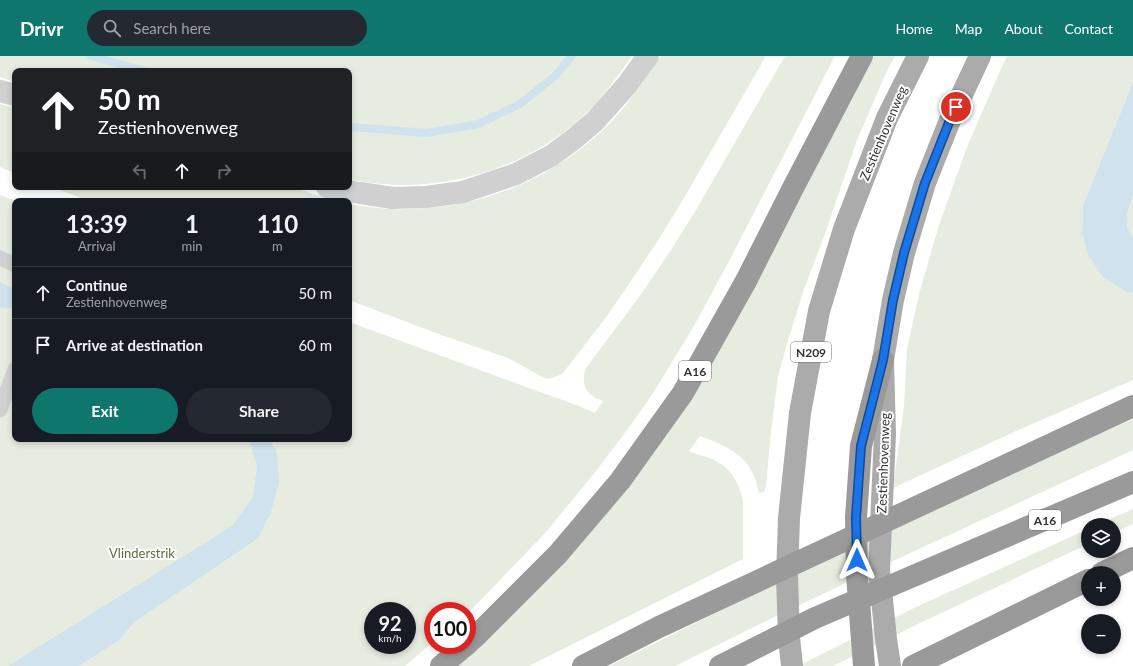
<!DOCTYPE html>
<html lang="en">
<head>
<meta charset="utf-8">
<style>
  body { margin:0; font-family:Lato,sans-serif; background:#242831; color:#f1f3f6; height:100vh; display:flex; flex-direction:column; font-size:15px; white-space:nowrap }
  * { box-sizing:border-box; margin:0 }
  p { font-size:13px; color:#9ea1a6 }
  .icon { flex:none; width:22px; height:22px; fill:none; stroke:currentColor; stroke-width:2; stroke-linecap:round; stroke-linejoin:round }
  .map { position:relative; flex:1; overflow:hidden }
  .panel { position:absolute; left:12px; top:142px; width:340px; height:244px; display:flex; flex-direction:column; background:#171b24; border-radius:8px; box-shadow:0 2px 6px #0003 }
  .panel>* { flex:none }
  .top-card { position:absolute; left:12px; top:12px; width:340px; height:122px; border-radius:8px; box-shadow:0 2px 6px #0003; background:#202124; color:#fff; overflow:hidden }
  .tools { position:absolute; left:1081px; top:462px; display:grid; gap:8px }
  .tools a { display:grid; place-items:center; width:40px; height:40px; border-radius:50%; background:#171b24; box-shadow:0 2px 6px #0003; font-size:20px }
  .speed { position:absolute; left:364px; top:546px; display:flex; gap:8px; font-size:20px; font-weight:700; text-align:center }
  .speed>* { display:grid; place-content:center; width:52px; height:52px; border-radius:50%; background:#171b24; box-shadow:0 2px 6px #0003; line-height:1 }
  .speed small { font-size:10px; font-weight:400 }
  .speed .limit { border:6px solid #d22; background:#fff; color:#111 }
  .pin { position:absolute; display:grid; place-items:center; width:34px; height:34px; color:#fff; margin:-17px; border:2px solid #fff; border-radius:50%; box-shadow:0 1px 4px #0007 }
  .me { position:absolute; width:44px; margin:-22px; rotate:0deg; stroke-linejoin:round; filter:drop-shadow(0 0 3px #0008) }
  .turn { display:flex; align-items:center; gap:14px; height:84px; padding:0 20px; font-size:18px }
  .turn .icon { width:52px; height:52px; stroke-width:2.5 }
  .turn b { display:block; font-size:28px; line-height:34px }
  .lanes { display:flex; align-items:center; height:38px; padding:0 20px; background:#0003; justify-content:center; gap:20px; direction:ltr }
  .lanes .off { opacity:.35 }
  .eta { display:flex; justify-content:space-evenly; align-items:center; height:68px; text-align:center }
  .eta b { font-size:24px; font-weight:700; line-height:28px }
  .primary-button { display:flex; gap:8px; margin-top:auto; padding:8px 20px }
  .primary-button a { flex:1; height:46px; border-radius:24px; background:#0f766e; color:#fff; font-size:16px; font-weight:700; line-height:46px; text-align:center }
  .primary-button a+a { background:#242831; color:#f1f3f6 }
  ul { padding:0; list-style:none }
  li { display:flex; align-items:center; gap:12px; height:52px; padding:0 20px; border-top:1px solid #363941 }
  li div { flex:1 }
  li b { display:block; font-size:15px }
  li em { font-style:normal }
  header { display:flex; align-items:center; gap:24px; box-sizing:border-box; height:56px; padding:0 20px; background:#0f766e; color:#fff }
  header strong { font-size:19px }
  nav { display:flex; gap:22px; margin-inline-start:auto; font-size:14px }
  .search { width:280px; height:36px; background:#242831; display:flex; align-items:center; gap:10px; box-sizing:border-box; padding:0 14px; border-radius:22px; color:#9ea1a6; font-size:15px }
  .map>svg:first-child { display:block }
</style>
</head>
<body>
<header>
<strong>Drivr</strong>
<div class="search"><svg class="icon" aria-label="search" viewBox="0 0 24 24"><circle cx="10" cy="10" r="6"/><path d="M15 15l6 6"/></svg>Search here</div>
<nav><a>Home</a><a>Map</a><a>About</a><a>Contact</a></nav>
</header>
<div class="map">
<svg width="1133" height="610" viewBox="0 0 1133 610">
  <rect width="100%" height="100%" fill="#fff"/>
  <g fill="#e6ecdf" fill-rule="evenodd">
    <path d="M0,0H632C621,15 611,30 599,44C538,112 438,143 349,123V15H15V26L0,21Z"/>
    <path d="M661,0H766L681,147L657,186L629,228L604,264L563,317L560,319L552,322L546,323L508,302L436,277L349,244V148C368,151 387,154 406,153C479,153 547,125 601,76C625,54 643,26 661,0Z"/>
    <path d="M785,0H835L729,205L694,270L653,337L630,370L596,415L546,476L477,548L467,557V555H433V586L405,610H0V139L16,145L15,383H349V266L537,335L574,348L595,357L603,345C600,343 596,343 594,341C583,334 582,323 586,312L642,237L671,194L696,154ZM373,555H407V589H373Z"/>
    <path d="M874,0H895L886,17L857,84L825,178L803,236L787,288L778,320L771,376L766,430L764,436L759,437C757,430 756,423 752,416C743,396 719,387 700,380L689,395C695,398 701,399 707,401C729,409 738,423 743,445V503L529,610H458C501,571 543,530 582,487L826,90Z"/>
    <path d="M1007,0H1133V26L1083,149L1082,177L1087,197L1127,236L1133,237V324L1016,375L893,432L904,351L907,293L919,238L939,169L967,91L1000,15Z"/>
    <path d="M0,48L15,52V117L0,111Z"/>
    <path d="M52,131H291L337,145H89Z"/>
    <path d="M1133,140V181L1127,171V158Z"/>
    <path d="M1133,363V394L867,517L768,564L675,610H609C782,523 956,441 1133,363Z"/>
    <path d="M1133,453V468L1114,476V469H1097Z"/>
    <path d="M1088,473V488L920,567L833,610H798L914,552Z"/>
  </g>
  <g fill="#cfe2ee">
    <path d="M1133,26V140L1127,158V171L1133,181V237L1127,236L1103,221L1087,197L1082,177L1083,149Z"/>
    <path d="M0,226L14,233L15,249C11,253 5,253 0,251Z"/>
    <path d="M245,383H269L277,397L279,427L270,459L257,483L134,566L119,584L79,610H8L232,470L253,441L257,411L250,386Z"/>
  </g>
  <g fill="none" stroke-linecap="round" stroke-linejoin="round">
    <g stroke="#cfe2ee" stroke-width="8">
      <path d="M91,0L145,15"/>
      <path d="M349,71L427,77L478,68L520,48L555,20L572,0"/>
    </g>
    <g stroke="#d0d0d0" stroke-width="15">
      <path d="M0,202L15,209"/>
      <path d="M0,354L15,313"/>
    </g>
    <g stroke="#d0d0d0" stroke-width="22">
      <path d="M0,35L15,39"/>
      <path d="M327,131L360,137L393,142L426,141L463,136L516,118L551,100L574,83L595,65L627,29L648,0"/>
    </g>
    <g stroke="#ababab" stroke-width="22">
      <path d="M792,610L789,581L787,520L789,462L800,357L819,255L844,173L887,62L918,0"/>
      <path d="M890,610L886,583L879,514L885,378L883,304L893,244L904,197L925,127L950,64L980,0"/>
    </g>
    <g stroke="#9a9a9a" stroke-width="22">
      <path d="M1102,517L1133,502"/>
      <path d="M467,588L476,580L558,498L620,425L683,337L746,225L793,132L862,0"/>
      <path d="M441,610L466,589"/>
      <path d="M583,610L659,571L1133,350"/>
      <path d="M720,610L815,562L1133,426"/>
      <path d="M864,610L857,519L856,461L861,390L883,304"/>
      <path d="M913,610L1088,524"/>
    </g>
  </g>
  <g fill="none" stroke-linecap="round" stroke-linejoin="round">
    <defs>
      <path id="route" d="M857,504L856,461L861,390L883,304L893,244L904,197L925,127L950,64L956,51"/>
    </defs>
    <use href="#route" stroke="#114b97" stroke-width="10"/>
    <use href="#route" stroke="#1a73e8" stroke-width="7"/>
  </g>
  <g text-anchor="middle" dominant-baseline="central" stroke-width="4" stroke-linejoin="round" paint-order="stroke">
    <g fill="#fff" stroke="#707070" stroke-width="1">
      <rect x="791" y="286" width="40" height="20" rx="3"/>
      <rect x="679" y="305" width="32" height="20" rx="3"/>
      <rect x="1029" y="454" width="32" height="20" rx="3"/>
    </g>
    <g font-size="12" font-weight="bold" fill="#333">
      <text x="811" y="296">N209</text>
      <text x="695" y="315">A16</text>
      <text x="1045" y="464">A16</text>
    </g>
    <g font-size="13" fill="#333" stroke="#fff">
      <text transform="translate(883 77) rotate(-67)">Zestienhovenweg</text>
      <text transform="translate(883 407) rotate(-88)">Zestienhovenweg</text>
    </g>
    <g font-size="13" fill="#56703f" stroke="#fff">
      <text x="142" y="497">Vlinderstrik</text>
    </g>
  </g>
</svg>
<div class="tools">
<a><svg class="icon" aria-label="layers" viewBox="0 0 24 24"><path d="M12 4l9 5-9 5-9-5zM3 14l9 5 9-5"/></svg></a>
<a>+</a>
<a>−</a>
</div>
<div class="speed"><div>92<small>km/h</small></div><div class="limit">100</div></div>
<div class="pin" style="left:956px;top:51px;background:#d93025"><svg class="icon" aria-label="arrive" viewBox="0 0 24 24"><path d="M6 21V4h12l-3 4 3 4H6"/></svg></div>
<svg class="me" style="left:857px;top:504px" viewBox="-20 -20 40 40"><path d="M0-17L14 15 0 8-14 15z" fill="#1a73e8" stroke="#fff" stroke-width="4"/></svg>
<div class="top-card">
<div class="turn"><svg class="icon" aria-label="ahead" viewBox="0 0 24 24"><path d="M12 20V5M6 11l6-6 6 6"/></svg><div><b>50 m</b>Zestienhovenweg</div></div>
<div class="lanes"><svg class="icon off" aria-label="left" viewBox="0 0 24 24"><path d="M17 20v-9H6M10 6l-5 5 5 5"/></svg><svg class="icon" aria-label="ahead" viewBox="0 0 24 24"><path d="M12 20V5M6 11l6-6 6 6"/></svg><svg class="icon off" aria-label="right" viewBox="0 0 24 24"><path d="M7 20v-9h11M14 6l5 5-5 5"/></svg></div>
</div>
<section class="panel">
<div class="eta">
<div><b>13:39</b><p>Arrival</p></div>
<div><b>1</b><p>min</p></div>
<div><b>110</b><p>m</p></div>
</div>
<ul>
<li><svg class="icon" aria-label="ahead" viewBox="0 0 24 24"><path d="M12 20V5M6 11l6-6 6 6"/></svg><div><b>Continue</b><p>Zestienhovenweg</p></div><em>50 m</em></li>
<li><svg class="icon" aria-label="arrive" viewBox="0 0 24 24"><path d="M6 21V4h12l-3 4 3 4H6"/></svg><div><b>Arrive at destination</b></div><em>60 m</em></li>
</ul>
<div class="primary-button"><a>Exit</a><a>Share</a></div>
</section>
</div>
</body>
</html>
